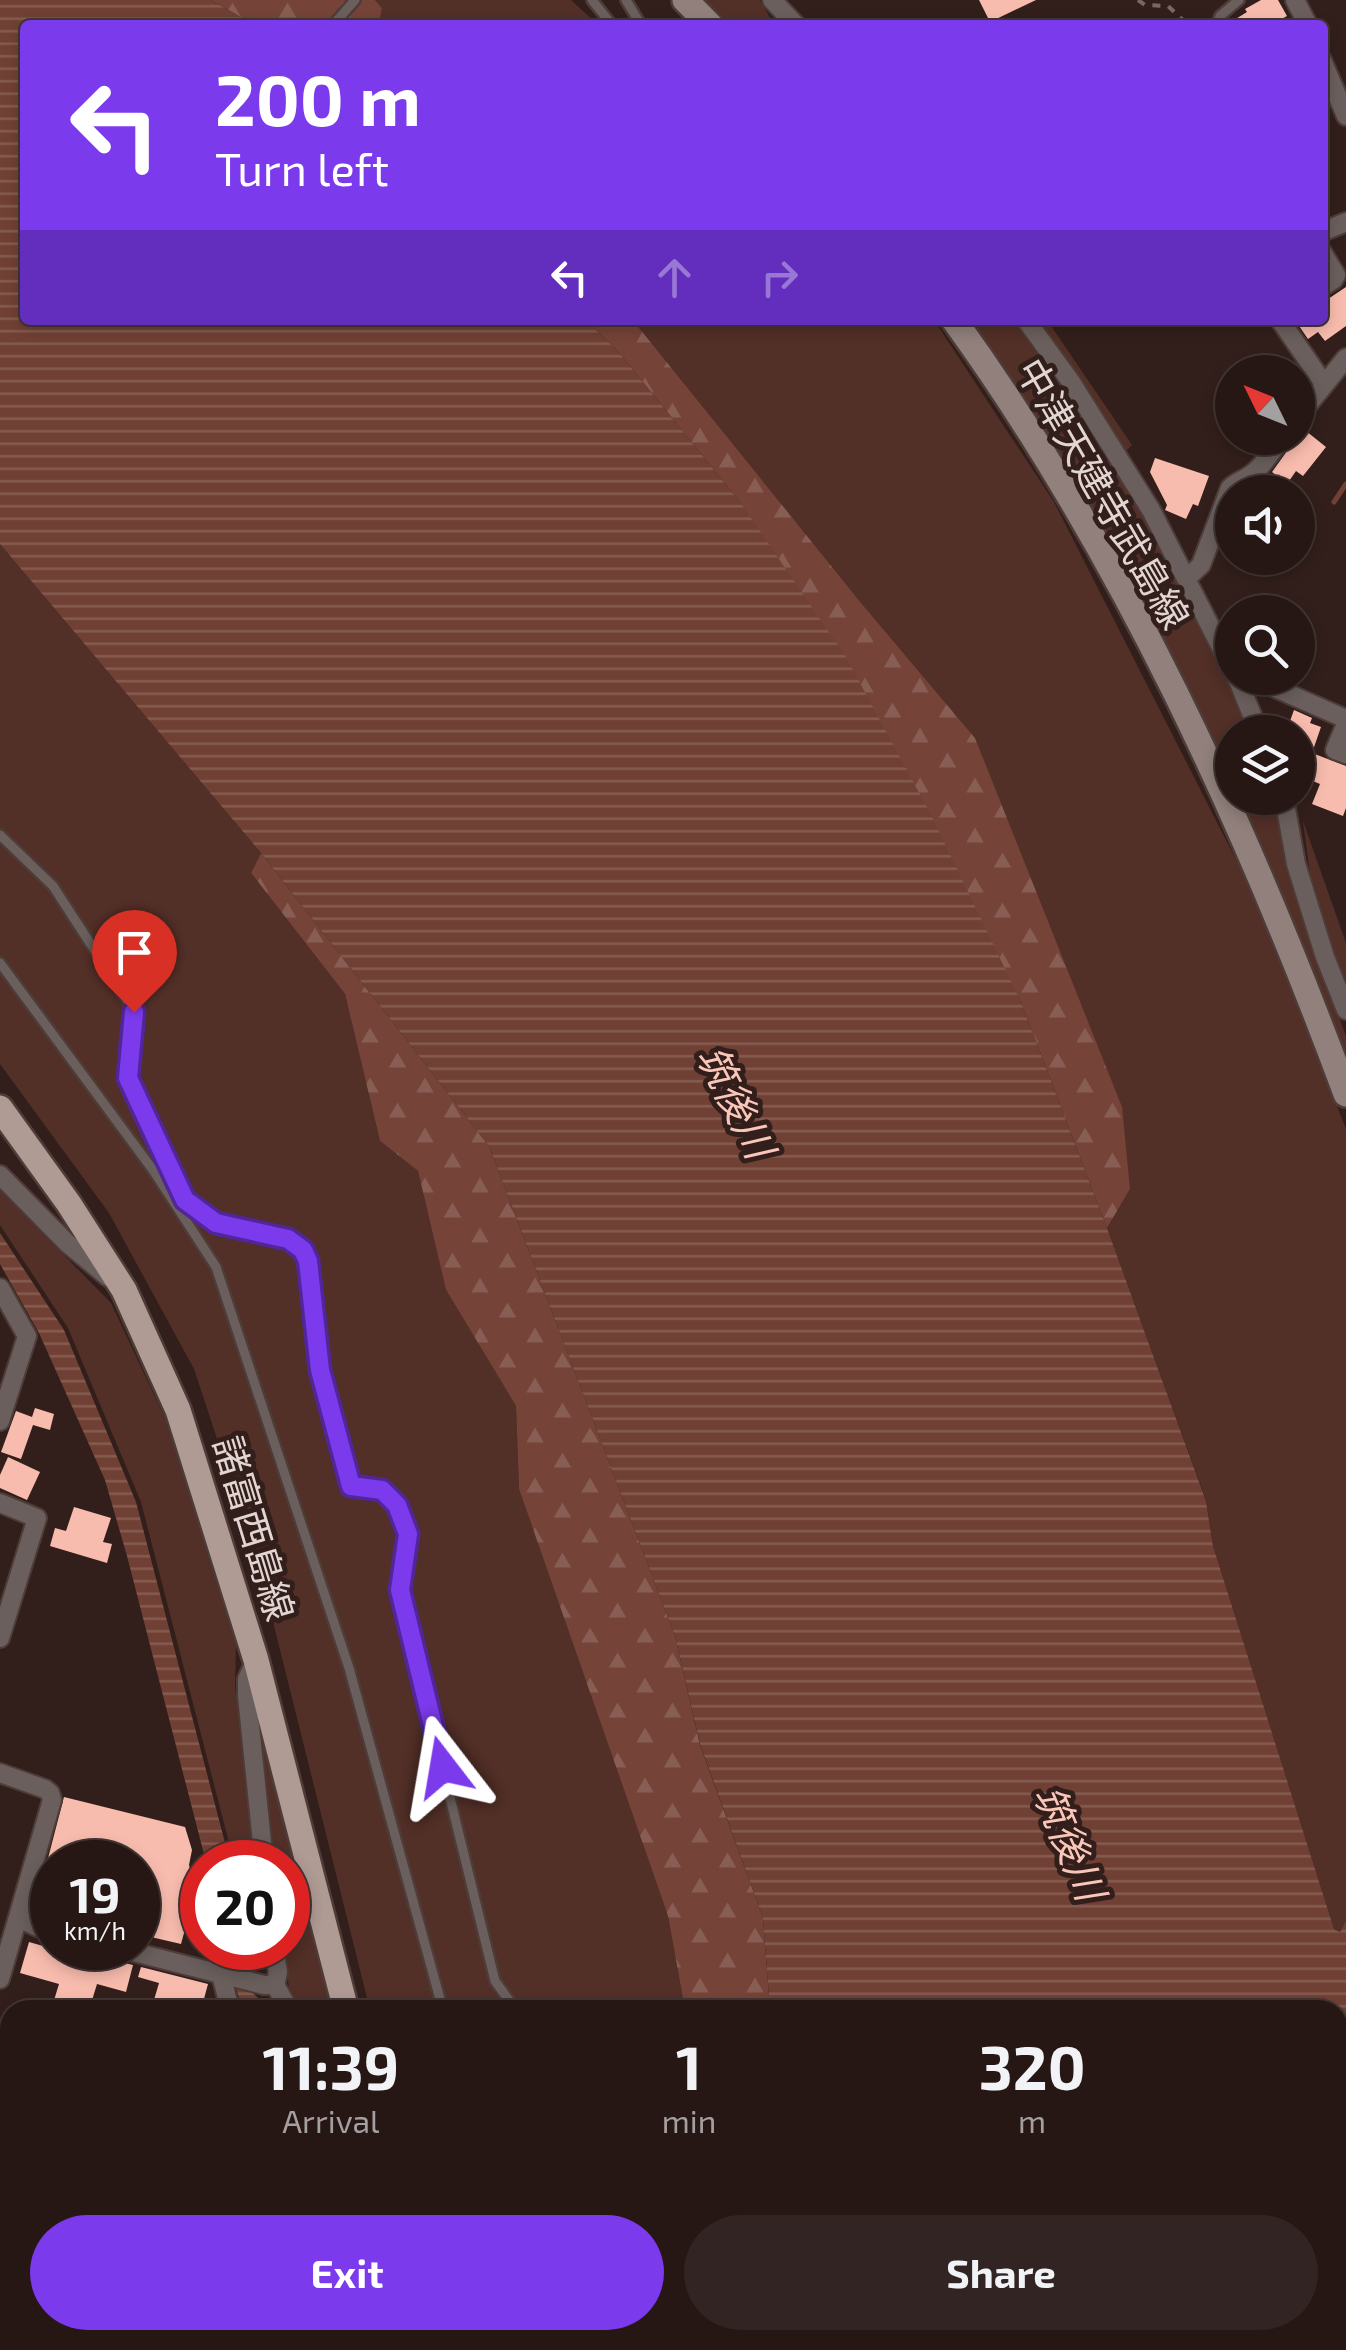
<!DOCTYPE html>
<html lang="en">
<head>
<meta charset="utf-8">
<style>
  body { margin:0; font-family:"Exo 2","Noto Sans JP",sans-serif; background:#322422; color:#f1f3f6; height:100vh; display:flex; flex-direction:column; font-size:38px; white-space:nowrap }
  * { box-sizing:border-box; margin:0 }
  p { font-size:32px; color:#a49fa0 }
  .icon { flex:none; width:55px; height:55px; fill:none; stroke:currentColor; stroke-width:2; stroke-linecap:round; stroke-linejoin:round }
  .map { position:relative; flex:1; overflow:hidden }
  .panel { position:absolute; left:0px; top:2000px; width:1348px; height:350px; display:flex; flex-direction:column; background:#261714; border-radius:30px 30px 0 0; box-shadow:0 5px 15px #0003,0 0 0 2px #423634 }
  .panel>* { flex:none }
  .hud { position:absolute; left:20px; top:20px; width:1308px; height:305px; border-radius:10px; box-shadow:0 5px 15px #0003,0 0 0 2px #423634; background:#7c3aed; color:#fff; overflow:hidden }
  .needle { width:65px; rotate:313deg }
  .buttons { position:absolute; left:1215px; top:355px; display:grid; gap:20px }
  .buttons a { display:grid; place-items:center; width:100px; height:100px; border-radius:50%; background:#261714; box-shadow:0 5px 15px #0003,0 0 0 2px #423634; font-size:50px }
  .speed { position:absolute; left:30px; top:1840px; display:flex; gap:20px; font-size:50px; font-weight:700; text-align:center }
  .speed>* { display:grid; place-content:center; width:130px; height:130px; border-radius:50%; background:#261714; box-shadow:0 5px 15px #0003,0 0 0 2px #423634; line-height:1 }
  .speed small { font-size:25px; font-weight:400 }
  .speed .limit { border:15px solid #d22; background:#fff; color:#111 }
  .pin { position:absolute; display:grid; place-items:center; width:85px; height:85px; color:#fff; margin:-102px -42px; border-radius:50% 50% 50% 0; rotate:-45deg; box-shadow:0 0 10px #0007 }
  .pin .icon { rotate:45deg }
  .me { position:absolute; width:110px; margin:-55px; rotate:346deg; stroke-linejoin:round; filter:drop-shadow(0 0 8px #0008) }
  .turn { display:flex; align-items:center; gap:35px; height:210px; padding:0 30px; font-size:45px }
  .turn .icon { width:130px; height:130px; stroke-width:2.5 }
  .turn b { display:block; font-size:70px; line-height:85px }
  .lanes { display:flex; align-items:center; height:95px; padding:0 30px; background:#0003; justify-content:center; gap:50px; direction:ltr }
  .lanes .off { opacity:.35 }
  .eta { display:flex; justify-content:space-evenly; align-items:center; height:170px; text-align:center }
  .eta b { font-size:60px; font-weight:700; line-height:70px }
  .cta { display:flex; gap:20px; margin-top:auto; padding:20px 30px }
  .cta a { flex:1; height:115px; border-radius:60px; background:#7c3aed; color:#fff; font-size:40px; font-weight:700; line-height:115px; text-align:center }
  .cta a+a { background:#322422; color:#f1f3f6 }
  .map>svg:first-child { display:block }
</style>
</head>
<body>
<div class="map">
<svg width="1346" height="2350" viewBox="0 0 1346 2350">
  <defs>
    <pattern id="forest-firs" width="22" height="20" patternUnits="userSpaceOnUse" patternTransform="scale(2.5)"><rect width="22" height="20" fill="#754337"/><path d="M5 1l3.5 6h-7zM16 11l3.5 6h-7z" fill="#885d53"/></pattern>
    <pattern id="water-rules" width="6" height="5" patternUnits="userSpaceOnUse" patternTransform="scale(2.5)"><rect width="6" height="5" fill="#714034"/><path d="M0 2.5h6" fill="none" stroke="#855b50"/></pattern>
  </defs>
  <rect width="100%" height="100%" fill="#321f1b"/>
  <g fill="#522f27">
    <path d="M375,0H571L598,25H379L382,8Z"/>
    <path d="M705,0H760L774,25L730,24Z"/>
    <path d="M630,320H934L1054,502L1253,893L1346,1129V1921L1340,1932L1334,1929L1213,1546L1206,1500L1107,1228L1130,1189L975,738L862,604L640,329Z"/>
    <path d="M967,320H1013L1114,463L1231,683L1252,732H1232V785L1187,687L1081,491Z"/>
    <path d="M1033,320H1047L1132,445L1124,453Z"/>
    <path d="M0,544L261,853L251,873L345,994L380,1141L418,1171L446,1290L516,1406L519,1489L668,1916L685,2010H370L259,1566L194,1369L109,1213L0,1064Z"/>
    <path d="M1238,798H1278L1298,902L1346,1036V1062L1273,871Z"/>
    <path d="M1303,821L1346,943V991L1313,897Z"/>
    <path d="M0,1190L111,1303L165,1418L236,1646L235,1687L256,1862H234L141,1502L68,1328L0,1225Z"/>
    <path d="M254,1708L331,2010H298L289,1988L284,1948H288V1862H273Z"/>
    <path d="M451,2340H766L761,2350H454Z"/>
  </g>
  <g fill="url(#forest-firs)">
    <path d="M211,0H375L382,8L379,25H254Z"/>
    <path d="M585,320H630L640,329L862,604L975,738L1122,1107L1130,1189L1107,1228L1021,1002L740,502L617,350Z"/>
    <path d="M261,853L489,1146L675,1636L700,1745L763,1918L770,2010H685L668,1916L519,1489L516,1406L446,1290L418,1171L380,1141L345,994L251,873Z"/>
    <path d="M766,2340H876L878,2350H761Z"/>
  </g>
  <g fill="url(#water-rules)">
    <path d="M0,0H211L254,25H25V320H585L617,350L740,502L846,657L931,815L1021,1002L1107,1228L1206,1501L1213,1546L1334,1929L1340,1932L1346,1921V2350H878L876,2340H1338V2010H770L763,1918L700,1744L675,1636L489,1146L261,853L0,544Z"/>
    <path d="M0,1233L64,1330L136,1502L230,1862H206L127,1556L105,1480L39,1333L0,1264Z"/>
    <path d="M228,1948H252L258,1969L250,1975L251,1991L270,2010H242L236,1987L241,1986L240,1973L233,1968Z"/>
  </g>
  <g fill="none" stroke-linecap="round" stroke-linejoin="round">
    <path stroke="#714034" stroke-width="5" d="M1334,502L1346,484"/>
  </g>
  <g fill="#f8bcae">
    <path d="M979,0H1036L990,22Z"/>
    <path d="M1261,0H1278L1287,16L1271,25H1226L1247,12L1245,9Z"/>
    <path d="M1346,287V326L1325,341L1318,332L1308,339L1295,320H1322V303Z"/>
    <path d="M1306,431L1326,447L1303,476L1296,471L1287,484L1272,472L1295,440L1297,442Z"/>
    <path d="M1155,458L1209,476L1198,506L1193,504L1186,519L1165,510L1167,505L1150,472Z"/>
    <path d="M1294,710L1312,718L1310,723L1321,727L1312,753L1346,766V808L1343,816L1312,804L1320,784L1298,775L1306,751L1298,748V732H1286Z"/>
    <path d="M35,1408L54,1414L50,1430L33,1425L21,1459L1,1452L16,1411L32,1417Z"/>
    <path d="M8,1457L40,1472L27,1500L0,1488V1475Z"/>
    <path d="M74,1507L111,1518L103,1542L112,1544L107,1563L50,1546L55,1528L66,1531Z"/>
    <path d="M64,1797L185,1827L192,1850L189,1865L196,1889L181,1944L138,1934V1862H52V1913L35,1908Z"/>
    <path d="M29,1942L75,1955L76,1951L133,1965L126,1992L97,1984L89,2010H51L59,1984L20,1973Z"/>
    <path d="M141,1967L208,1984L201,2010H151L159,1983L138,1977Z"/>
  </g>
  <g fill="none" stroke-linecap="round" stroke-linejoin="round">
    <defs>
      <g id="lane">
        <path d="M592,0L612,25"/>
        <path d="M626,0L641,25"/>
        <path d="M333,25L355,0"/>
        <path d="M1217,25L1220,16L1239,0"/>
        <path d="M0,835L53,886L134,1011L128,1078L185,1200L216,1223L288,1239L303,1250L308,1261L320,1370L351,1486C361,1487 375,1487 383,1491C418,1512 404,1558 399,1590L495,1981L516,2010"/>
        <path d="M0,963L153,1170L216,1267L349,1668L443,2010"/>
        <path d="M523,2340L524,2350"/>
        <path d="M564,2340L568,2350"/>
      </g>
      <g id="street">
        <path d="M772,0L796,25"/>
        <path d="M1295,0L1308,25"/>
        <path d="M1322,60L1346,116"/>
        <path d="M1322,232L1346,222"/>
        <path d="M1322,252L1336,275L1333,280L1322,287"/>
        <path d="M1026,320L1071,382L1151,510L1232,669"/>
        <path d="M1280,320L1324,384"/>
        <path d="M1298,417L1346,358"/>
        <path d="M1187,578L1201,565L1230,488C1237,481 1245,480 1253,473C1265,464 1273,449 1282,438"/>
        <path d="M1237,678L1259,732"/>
        <path d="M1237,679L1257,680L1346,719"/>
        <path d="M1346,724L1335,750L1346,754"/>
        <path d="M1284,798L1296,864L1325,957L1346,1010"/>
        <path d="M0,1175L67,1243L108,1277"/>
        <path d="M0,1288L27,1336L0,1421"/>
        <path d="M0,1503L37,1518L0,1638"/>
        <path d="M256,1660L247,1679V1696L264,1862"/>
        <path d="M0,1773L45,1789L50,1793L52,1800L0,1979"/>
        <path d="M19,1918L37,1927L52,1931"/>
        <path d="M118,1948L264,1985H275L278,1972L274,1948"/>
        <path d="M221,1974L230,2010"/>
        <path d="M275,1985L289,2010"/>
        <path d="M346,2340L349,2350"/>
      </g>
      <g id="secondary">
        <path d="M685,0L710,25"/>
        <path d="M954,320C1123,554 1246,824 1346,1094"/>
      </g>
      <g id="primary">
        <path d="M0,1108L69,1204L124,1290L178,1410L256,1660L346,2010"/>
        <path d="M429,2340L432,2350"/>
      </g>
    </defs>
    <use href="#lane" stroke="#4e3c38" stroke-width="14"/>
    <use href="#street" stroke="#4e3c38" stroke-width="22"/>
    <use href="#secondary" stroke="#4e3c38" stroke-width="30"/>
    <use href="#primary" stroke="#4e3c38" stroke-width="30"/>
    <path stroke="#786764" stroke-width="4" stroke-dasharray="8 8" stroke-linecap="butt" d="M1138,0L1145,5L1168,6L1188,25"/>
    <use href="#lane" stroke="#6a5f5d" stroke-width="9"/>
    <use href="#street" stroke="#6a5f5d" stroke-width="18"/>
    <use href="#secondary" stroke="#91807c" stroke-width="25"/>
    <use href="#primary" stroke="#af9a94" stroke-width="25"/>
  </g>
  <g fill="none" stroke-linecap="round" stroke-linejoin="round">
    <defs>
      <path id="route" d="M134,1012L128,1078L185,1200L216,1223L288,1239L303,1250L308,1261L320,1370L351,1486L382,1490L397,1505L408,1534L400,1590L443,1767"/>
    </defs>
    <use href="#route" stroke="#51269a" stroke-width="25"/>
    <use href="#route" stroke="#7c3aed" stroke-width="18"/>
  </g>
  <g text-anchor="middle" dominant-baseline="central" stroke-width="10" stroke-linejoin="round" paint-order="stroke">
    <g font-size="38" fill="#e2d5d2" stroke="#321f1b">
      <text transform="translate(1104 493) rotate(60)">中津天建寺武島線</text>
      <text transform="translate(255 1528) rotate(73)">諸富西島線</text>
    </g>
    <g font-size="40" font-style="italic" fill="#fac6ba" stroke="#321f1b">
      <text transform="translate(737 1101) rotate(63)">筑後川</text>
      <text transform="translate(1071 1842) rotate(67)">筑後川</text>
    </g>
  </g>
</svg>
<div class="buttons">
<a><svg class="needle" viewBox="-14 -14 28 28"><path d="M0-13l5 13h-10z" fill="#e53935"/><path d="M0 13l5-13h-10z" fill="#a49fa0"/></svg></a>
<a><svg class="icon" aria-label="sound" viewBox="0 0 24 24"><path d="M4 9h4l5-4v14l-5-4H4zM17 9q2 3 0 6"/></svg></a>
<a><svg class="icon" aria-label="search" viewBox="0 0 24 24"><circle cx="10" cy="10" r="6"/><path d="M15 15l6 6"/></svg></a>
<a><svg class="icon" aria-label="layers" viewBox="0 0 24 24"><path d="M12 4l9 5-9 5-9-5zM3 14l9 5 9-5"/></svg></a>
</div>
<div class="speed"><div>19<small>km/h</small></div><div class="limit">20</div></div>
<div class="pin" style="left:134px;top:1012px;background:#d93025"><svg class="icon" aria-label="arrive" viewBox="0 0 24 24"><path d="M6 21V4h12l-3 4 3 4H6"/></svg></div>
<svg class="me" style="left:443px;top:1767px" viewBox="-20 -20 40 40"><path d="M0-17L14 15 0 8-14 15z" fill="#7c3aed" stroke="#fff" stroke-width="4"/></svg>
<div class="hud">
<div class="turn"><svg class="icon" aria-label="left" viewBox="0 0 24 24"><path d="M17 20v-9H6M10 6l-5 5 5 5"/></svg><div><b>200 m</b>Turn left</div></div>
<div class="lanes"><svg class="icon" aria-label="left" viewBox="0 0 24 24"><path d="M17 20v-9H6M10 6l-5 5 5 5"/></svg><svg class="icon off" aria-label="ahead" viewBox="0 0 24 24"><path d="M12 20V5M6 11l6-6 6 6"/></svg><svg class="icon off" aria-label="right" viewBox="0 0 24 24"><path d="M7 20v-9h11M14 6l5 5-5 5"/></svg></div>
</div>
<section class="panel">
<div class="eta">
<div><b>11:39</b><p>Arrival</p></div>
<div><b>1</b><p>min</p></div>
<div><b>320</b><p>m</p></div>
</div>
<div class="cta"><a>Exit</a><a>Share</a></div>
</section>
</div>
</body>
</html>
